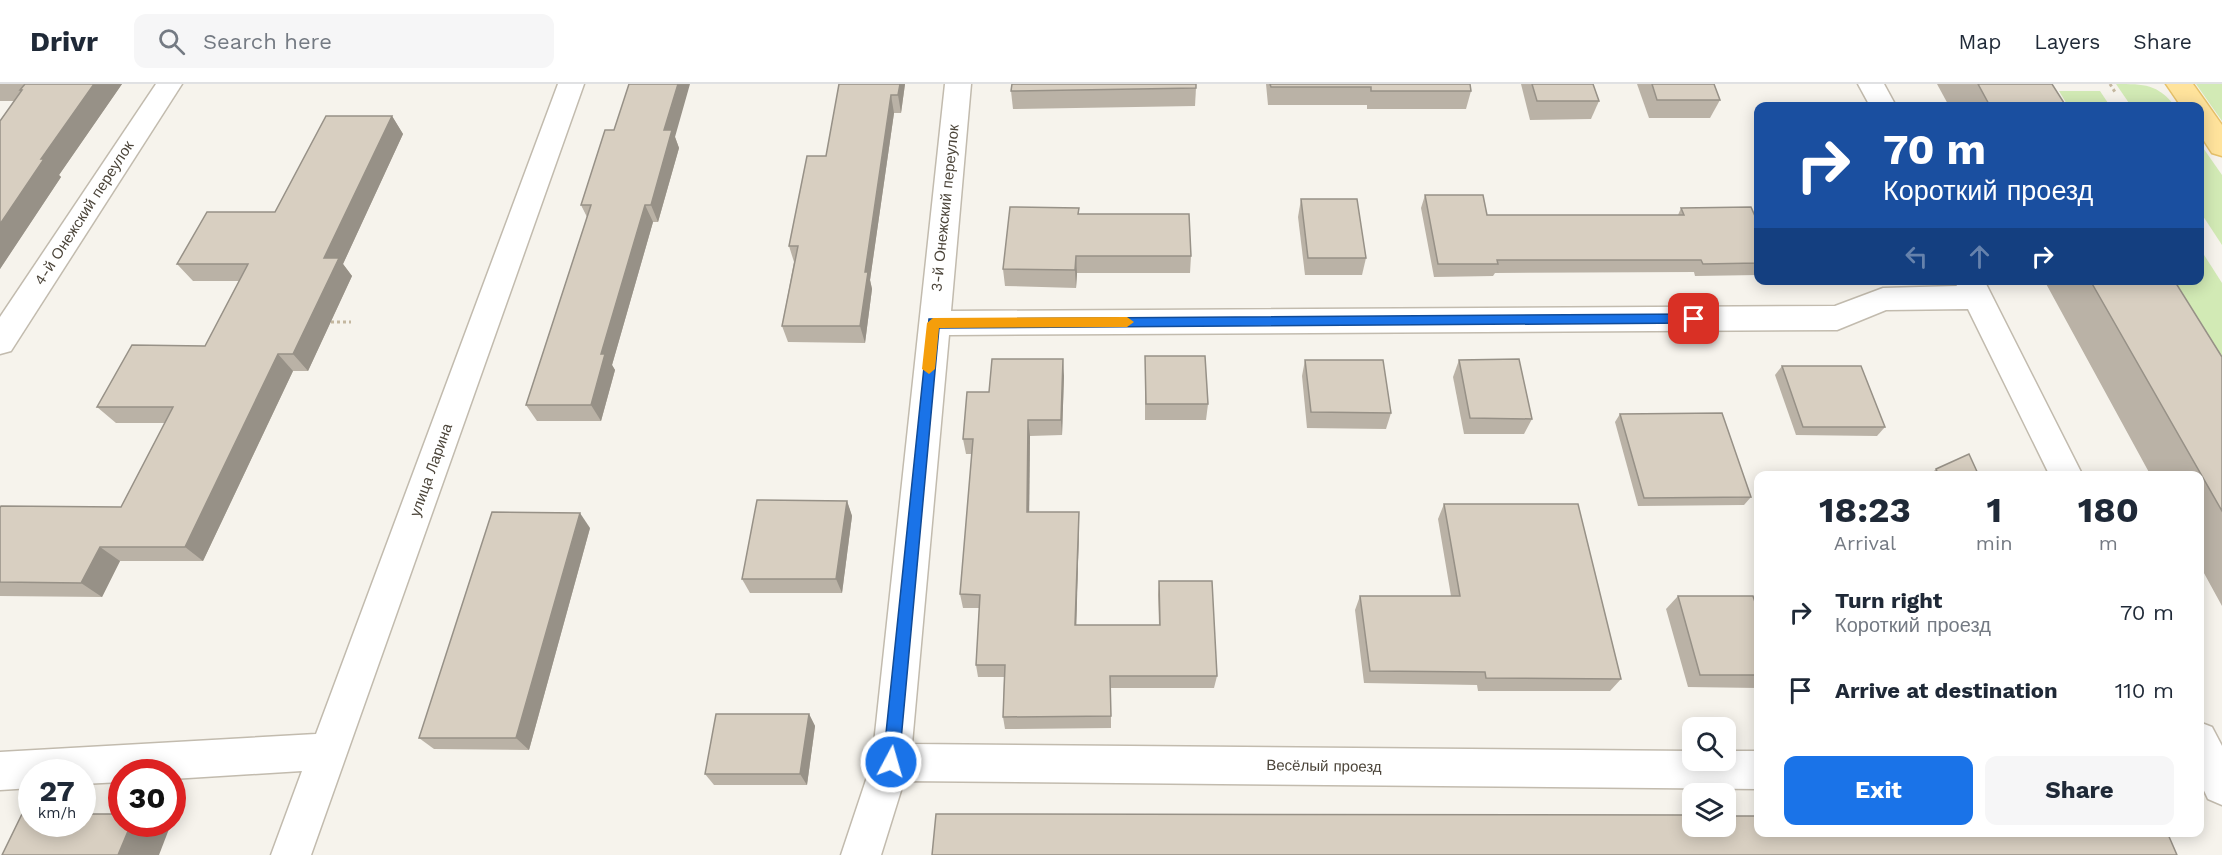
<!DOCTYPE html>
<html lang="en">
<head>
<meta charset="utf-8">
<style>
  body { margin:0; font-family:"Work Sans",sans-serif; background:#f6f6f7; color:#1f2937; height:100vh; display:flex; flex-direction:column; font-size:22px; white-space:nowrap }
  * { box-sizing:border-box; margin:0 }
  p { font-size:20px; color:#747a83 }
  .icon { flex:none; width:33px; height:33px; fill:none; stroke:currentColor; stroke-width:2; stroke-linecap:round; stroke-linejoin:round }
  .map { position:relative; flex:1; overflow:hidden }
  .side { position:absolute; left:1754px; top:387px; width:450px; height:366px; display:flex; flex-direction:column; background:#fff; border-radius:12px; box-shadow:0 3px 15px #0003 }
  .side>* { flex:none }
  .banner { position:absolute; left:1754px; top:18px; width:450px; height:183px; border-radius:12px; box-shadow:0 3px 15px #0003; background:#1a4fa0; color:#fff; overflow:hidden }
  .buttons { position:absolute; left:1682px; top:633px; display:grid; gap:12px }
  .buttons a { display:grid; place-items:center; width:54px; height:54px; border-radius:12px; background:#fff; box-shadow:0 3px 15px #0003; font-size:30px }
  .speed { position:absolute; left:18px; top:675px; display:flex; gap:12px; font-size:30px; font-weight:700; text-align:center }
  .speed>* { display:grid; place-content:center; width:78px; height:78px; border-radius:50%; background:#fff; box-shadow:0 3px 15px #0003; line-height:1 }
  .speed small { font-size:15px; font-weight:400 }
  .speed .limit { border:9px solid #d22; background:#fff; color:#111 }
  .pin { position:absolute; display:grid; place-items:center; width:51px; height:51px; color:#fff; margin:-26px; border-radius:12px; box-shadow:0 3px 9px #0006 }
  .me { position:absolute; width:66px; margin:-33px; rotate:6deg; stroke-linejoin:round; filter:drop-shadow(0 0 4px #0008) }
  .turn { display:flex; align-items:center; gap:21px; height:126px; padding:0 30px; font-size:27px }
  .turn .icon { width:78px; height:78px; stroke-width:2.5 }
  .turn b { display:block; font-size:42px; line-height:51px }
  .lanes { display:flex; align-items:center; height:57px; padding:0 30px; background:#0003; justify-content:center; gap:30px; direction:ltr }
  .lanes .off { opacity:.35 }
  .eta { display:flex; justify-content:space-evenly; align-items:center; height:102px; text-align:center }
  .eta b { font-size:36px; font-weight:700; line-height:42px }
  .cta { display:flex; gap:12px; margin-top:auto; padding:12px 30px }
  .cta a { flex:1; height:69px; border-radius:12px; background:#1a73e8; color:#fff; font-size:24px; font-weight:700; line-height:69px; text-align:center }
  .cta a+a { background:#f6f6f7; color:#1f2937 }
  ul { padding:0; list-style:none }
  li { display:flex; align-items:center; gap:18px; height:78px; padding:0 30px }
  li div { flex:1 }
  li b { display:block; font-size:22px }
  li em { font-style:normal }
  header { display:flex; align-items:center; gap:36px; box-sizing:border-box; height:84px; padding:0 30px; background:#fff; border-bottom:2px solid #e0e1e3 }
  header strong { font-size:28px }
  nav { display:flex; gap:33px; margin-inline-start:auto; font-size:21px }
  .search { width:420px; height:54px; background:#f6f6f7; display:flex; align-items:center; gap:15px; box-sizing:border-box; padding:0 21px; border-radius:12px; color:#747a83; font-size:22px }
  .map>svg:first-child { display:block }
</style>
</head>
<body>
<header>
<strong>Drivr</strong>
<div class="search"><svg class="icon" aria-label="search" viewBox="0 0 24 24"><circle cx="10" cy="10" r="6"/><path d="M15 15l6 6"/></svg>Search here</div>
<nav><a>Map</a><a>Layers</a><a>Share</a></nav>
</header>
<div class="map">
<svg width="2222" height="771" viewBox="0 0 2222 771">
  <rect width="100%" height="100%" fill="#f6f3ec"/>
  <g fill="#d2eab5">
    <path d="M2116,0C2145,0 2157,0 2175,22H2131Z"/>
    <path d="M2196,0H2222V37Z"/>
    <path d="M2059,7H2100L2110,22H2068Z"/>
    <path d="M2199,58L2222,91V161L2199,126Z"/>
    <path d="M2199,163L2222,199V274L2175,197L2199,196Z"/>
  </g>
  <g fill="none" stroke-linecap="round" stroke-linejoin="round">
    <defs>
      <g id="minor">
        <path d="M156,0H182L11,267L0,270V233Z"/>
        <path d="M558,0H584L311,771H271L302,687L172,695V688H122V698L82,700V688H32V704L0,706V668L316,650Z"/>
        <path d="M945,0H971L951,227L1835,222L1883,204L1957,202L1954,196H1984L2083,392H2050L1968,225L1886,226L1837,246L949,251L912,660L1692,667V676H1725V667H1758V705L904,697L881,771H841L872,678Z"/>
        <path d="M1858,0H1884L1896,22H1870Z"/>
        <path d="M2199,638L2212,643L2222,662V721L2208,715L2199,696Z"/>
      </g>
      <path id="major" d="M2166,0H2193L2222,41V72L2212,69L2199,49V22H2181Z"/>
    </defs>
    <use href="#minor" stroke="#c2bbae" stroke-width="3"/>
    <use href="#major" stroke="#e6c16a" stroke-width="3"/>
    <g stroke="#c4b79f" stroke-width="3" stroke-dasharray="3 3" stroke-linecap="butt">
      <path d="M2110,0L2115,8"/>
      <path d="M331,238H351"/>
    </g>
    <use href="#minor" fill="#fff" fill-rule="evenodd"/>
    <use href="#major" fill="#ffe39c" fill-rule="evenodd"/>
  </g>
  <g fill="#bab2a6">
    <path d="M0,0H122L59,91L61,93L0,185V37L14,17H0Z"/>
    <path d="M839,0H905L901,29H894L870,196L872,205L865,259L788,258L782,242L794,178L789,162L826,72Z"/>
    <path d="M1266,0H1470L1471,7L1466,25H1367V21H1268Z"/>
    <path d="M1521,0H1593L1599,17L1591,35L1530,36Z"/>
    <path d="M1637,0H1714L1720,16L1710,34H1649Z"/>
    <path d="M1937,0H2052L2066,22H1949Z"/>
    <path d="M1196,4L1195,22L1013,25L1011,7Z"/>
    <path d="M392,32L403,50L343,180L352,192L308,287H293L203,477H120L102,513L0,512V424L121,423L165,339H116L97,323L205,262L239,197H193L177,180L275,128Z"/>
    <path d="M675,53L679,64L658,138H653L612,281L615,286L601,337H537L526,321L587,133L581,121Z"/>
    <path d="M1425,111L1487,131H1678L1681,124L1758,139V191L1695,192L1694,188L1495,189L1493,192L1434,193L1421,124Z"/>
    <path d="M1301,115L1366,174L1362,191H1305L1298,133Z"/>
    <path d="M1079,130L1191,172L1190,189H1077L1076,204L1005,202L1003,185Z"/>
    <path d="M2044,196H2174L2222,273V522L2199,480V392H2151Z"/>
    <path d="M1145,272L1208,320L1206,336H1145Z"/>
    <path d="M1305,276L1391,329L1386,345L1307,344L1302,292Z"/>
    <path d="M1459,276L1532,335L1524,350H1464L1453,293Z"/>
    <path d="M1782,282L1885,343L1877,352L1796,351L1775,291Z"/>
    <path d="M1064,292L1062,351L1030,352L1029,428H1079V443L1076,541H1159L1158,511L1159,497L1217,592L1214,604H1111V644L1005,645L1003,633L1004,593H978L976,581L979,524H963L960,510L972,370H966L963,355Z"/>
    <path d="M1620,330L1751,413L1744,421L1638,422L1615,338Z"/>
    <path d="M1936,385L1979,392H1929Z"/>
    <path d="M847,417L852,432L842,509H750L742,495Z"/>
    <path d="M1444,420L1621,595L1610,607H1478L1477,601L1364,599L1355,526L1360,512H1451L1438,435Z"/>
    <path d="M590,444L529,666L434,665L419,654Z"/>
    <path d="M1678,512L1758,527V604L1688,603L1666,525Z"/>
    <path d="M809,630L815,642L807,701H714L705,690Z"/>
  </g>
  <g fill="#979187">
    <path d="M94,0H122L59,91L61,93L0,185V140L41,75Z"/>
    <path d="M678,0H690L675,53L679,64L658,138L651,121L664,46Z"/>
    <path d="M900,0H905L901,29L898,11Z"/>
    <path d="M891,11L894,29L870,196L872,205L865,259L860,242L865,188Z"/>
    <path d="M392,32L403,50L343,180L352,192L308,287L293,270L324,174Z"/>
    <path d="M645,121L653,138L612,281L615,286L601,337L591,321L601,270Z"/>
    <path d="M1076,172L1077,189L1076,204L1075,186Z"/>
    <path d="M278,270L293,287L203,477L185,463Z"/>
    <path d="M1063,275L1064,292L1062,351L1061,336Z"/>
    <path d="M1028,336L1030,352L1029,443L1027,428Z"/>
    <path d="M847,417L852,432L842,509L836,495Z"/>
    <path d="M1079,428V443L1076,554L1075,541Z"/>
    <path d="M580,429L590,444L529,666L516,654Z"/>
    <path d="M100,463L120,477L102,513L81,499Z"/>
    <path d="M809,630L815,642L807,701L800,690Z"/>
    <path d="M131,740H157L169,745L159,771H118Z"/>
  </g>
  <g fill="#d8cfc1" stroke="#979187" stroke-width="1.5">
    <path d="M25,0H94L41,75H44L0,140V37L22,6H20Z"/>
    <path d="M629,0H678L664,46H672L651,121H645L601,270H605L591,321H526L591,121H581L605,46H614Z"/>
    <path d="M839,0H900L898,11H891L865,188H868L860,242H782L798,162H789L807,72H826Z"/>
    <path d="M1012,0H1196V4L1011,7Z"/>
    <path d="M1270,0H1470L1471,7H1371V3H1271Z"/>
    <path d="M1532,0H1593L1599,17H1537Z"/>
    <path d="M1652,0H1714L1720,16H1657Z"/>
    <path d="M1978,0H2052L2066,22H1990Z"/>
    <path d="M326,32H392L324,174H339L293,270H278L185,463H100L81,499L0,498V424L1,422L121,423L173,323H97L132,261L205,262L248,180H177L207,128H275Z"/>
    <path d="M1425,111H1483L1487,131H1684L1681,124L1751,123L1758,139V179L1703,180L1701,176H1497L1498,180H1438Z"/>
    <path d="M1301,115H1357L1366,174H1308Z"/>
    <path d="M1010,123L1079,124L1078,130H1189L1191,172H1076L1075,186L1003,185Z"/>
    <path d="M2090,196H2174L2222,273V427Z"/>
    <path d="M1145,272H1205L1208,320H1146Z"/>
    <path d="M992,275H1063L1061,336H1028L1027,428H1079L1075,541H1160L1159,497H1212L1217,592H1110L1111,632L1003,633L1005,581H976L980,511L960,510L973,355H963L967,308H989Z"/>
    <path d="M1519,275L1532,335L1470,334L1459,276Z"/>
    <path d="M1305,276H1383L1391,329L1311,328Z"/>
    <path d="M1782,282H1861L1885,343H1803Z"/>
    <path d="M1722,329L1751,413L1644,414L1620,330Z"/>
    <path d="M1969,370L1979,392H1939L1936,385Z"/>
    <path d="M757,416L847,417L836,495H742Z"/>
    <path d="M1444,420H1578L1621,595L1486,594L1485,588L1370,587L1360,512H1460Z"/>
    <path d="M492,428L580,429L516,654H419Z"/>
    <path d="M1678,512H1753L1758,527V591H1700Z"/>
    <path d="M716,630H809L800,690H705Z"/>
    <path d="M22,730H32V740H82V730H122V740H131L118,771H2Z"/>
    <path d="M936,730L1692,731V742H1725V732H1758V748H2167L2177,771H932Z"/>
  </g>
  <path fill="#1a73e8" stroke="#114b97" stroke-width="1.5" d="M1694,230L1701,235L1694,239L939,244L899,678L896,684L891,686L885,684L883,678L929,235Z"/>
  <path fill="#f59e0b" d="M1127,233L1134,238L1127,243L939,244L935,285L929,290L922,285L927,239L933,234Z"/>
  <g text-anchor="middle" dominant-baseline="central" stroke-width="4.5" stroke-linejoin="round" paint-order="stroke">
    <g font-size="15" fill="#4b4439" stroke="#fff">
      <text transform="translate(945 124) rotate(-84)">3-й Онежский переулок</text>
      <text transform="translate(84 129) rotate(-57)">4-й Онежский переулок</text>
      <text transform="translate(431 386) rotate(-70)">улица Ларина</text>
      <text transform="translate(1324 682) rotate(1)">Весёлый проезд</text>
    </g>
  </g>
</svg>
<div class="buttons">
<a><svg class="icon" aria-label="search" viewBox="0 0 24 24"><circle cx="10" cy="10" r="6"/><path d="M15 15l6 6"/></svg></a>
<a><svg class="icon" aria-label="layers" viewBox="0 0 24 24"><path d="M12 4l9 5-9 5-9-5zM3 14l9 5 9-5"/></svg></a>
</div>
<div class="speed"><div>27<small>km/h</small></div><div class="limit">30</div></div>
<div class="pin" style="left:1694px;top:235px;background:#d93025"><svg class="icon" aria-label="arrive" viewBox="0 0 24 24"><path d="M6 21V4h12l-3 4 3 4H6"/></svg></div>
<svg class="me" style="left:891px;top:678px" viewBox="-20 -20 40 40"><circle r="17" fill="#1a73e8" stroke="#fff" stroke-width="3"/><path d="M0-11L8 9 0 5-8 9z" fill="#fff"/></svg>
<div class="banner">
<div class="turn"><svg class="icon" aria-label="right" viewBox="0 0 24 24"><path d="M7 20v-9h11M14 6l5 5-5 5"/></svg><div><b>70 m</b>Короткий проезд</div></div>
<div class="lanes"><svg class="icon off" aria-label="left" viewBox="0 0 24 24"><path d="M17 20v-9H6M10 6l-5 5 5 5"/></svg><svg class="icon off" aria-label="ahead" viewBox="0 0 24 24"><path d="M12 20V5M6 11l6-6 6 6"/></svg><svg class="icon" aria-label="right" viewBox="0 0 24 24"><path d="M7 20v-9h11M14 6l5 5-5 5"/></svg></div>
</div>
<section class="side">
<div class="eta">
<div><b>18:23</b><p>Arrival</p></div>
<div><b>1</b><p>min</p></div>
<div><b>180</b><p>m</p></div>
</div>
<ul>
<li><svg class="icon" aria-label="right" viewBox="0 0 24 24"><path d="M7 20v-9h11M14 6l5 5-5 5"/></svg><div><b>Turn right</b><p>Короткий проезд</p></div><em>70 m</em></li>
<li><svg class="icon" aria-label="arrive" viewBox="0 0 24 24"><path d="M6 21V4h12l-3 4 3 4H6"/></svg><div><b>Arrive at destination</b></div><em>110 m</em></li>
</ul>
<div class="cta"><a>Exit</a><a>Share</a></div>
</section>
</div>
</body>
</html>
